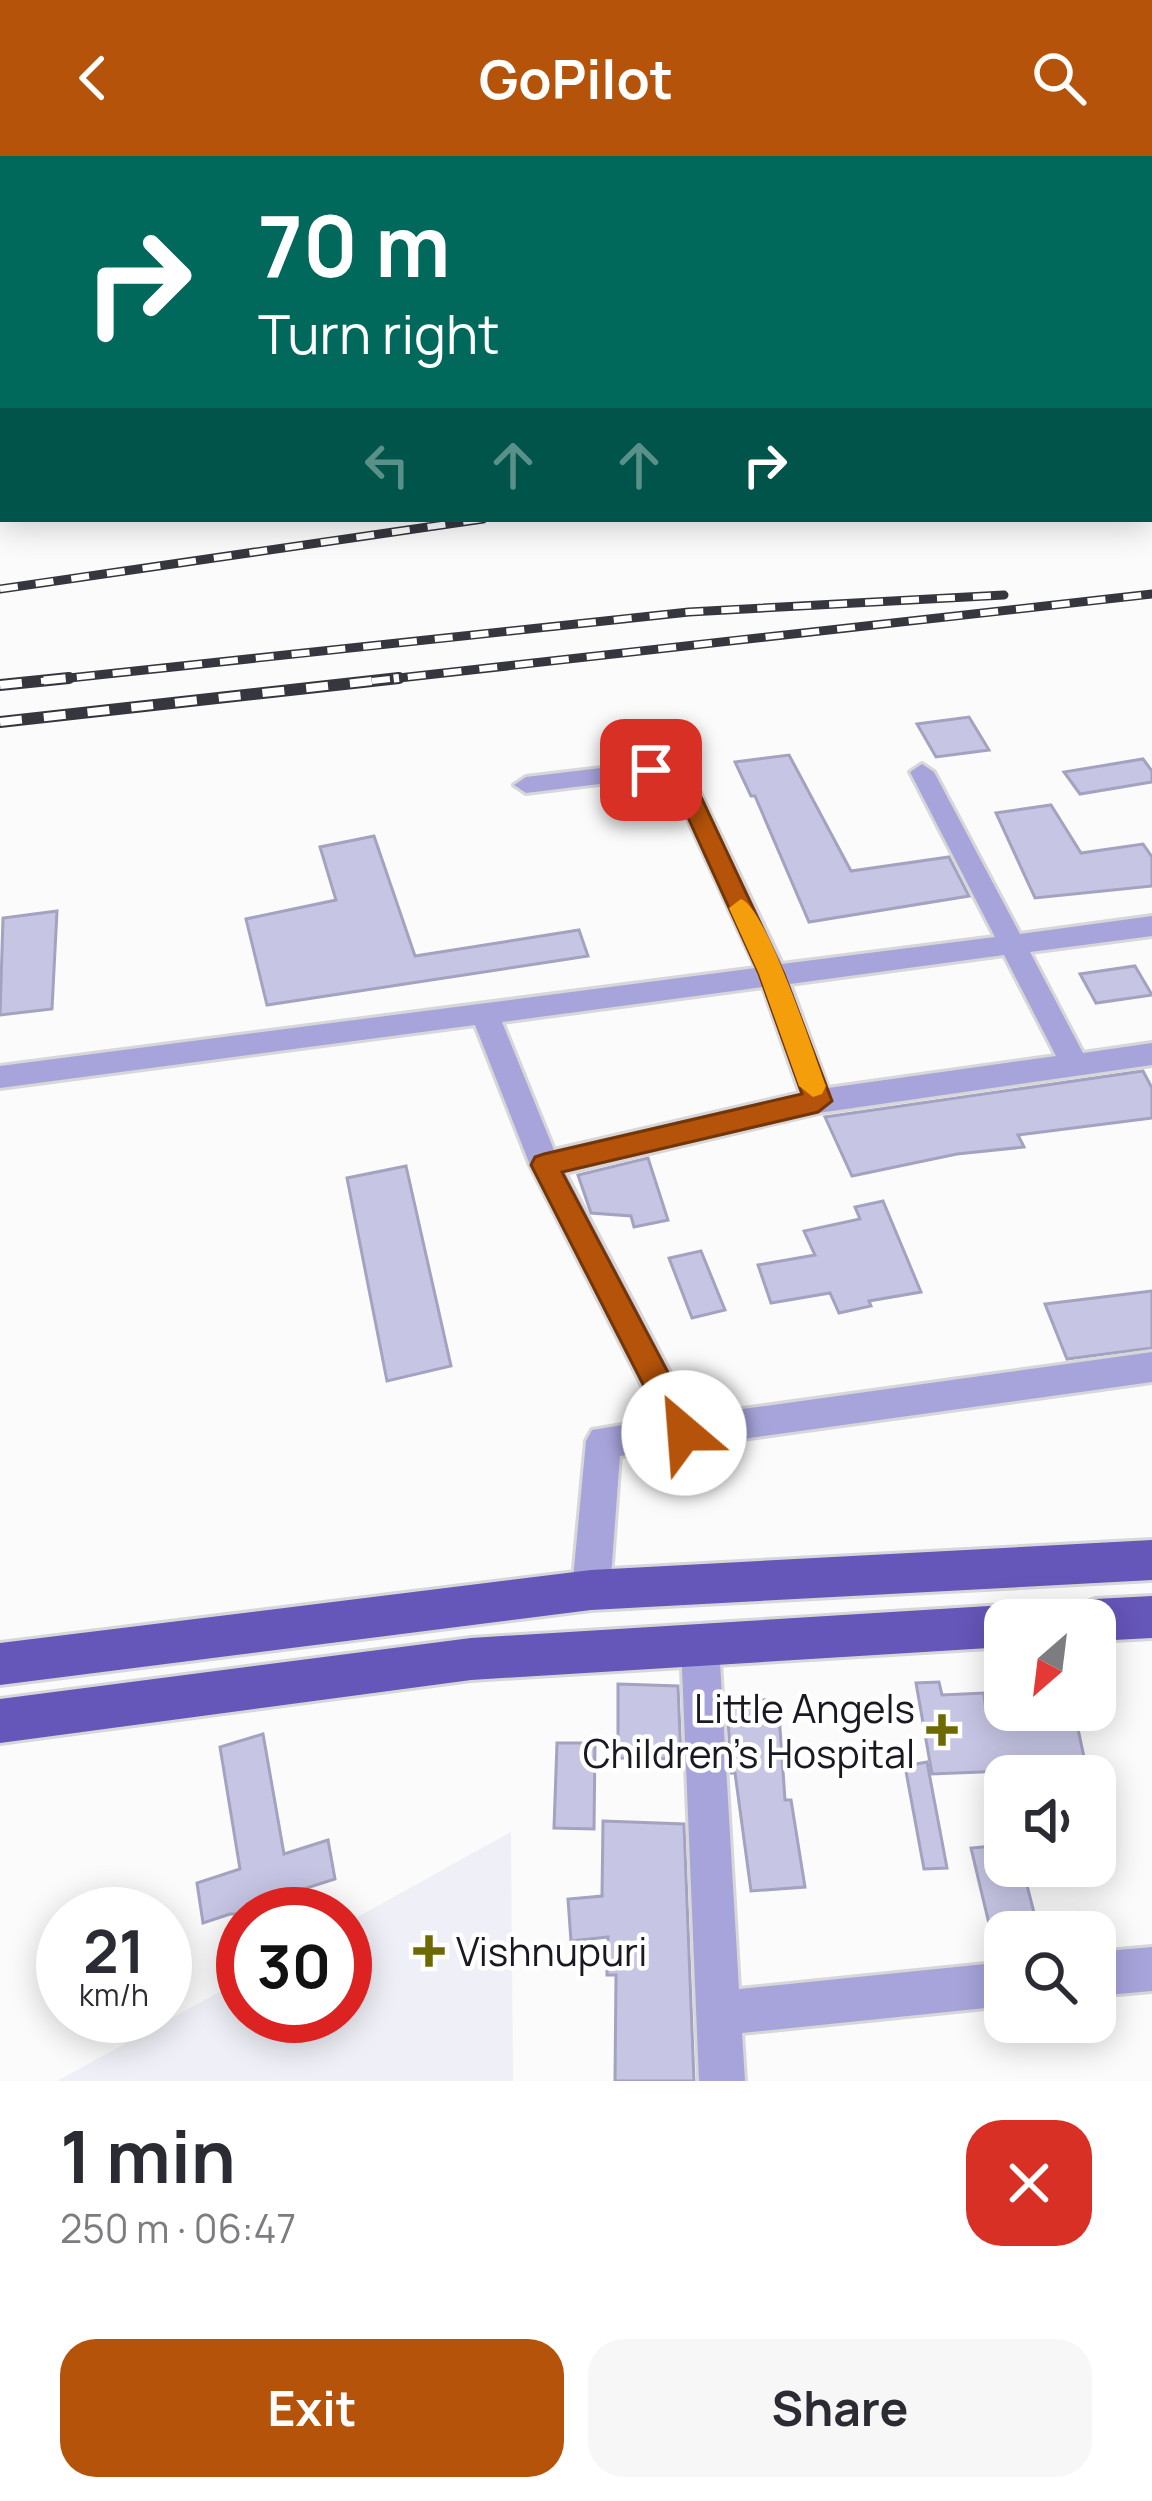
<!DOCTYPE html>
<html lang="en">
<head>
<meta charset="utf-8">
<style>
  body { margin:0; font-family:Manrope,sans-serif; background:#f7f7f7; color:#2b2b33; height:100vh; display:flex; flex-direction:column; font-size:45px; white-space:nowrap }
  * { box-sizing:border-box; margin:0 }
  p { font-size:39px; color:#7c7c81 }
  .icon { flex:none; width:66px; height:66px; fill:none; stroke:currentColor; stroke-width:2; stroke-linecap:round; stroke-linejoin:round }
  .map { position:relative; height:1925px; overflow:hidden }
  .sheet { display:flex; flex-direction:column; background:#fff; flex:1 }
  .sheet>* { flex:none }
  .top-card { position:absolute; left:0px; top:0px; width:1152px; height:366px; box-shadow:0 6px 30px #0003; background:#00695c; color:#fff; overflow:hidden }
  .needle { width:78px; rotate:208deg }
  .controls { position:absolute; left:984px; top:1443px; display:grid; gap:24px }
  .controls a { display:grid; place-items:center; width:132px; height:132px; border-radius:24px; background:#fff; box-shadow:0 6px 30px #0003; font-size:60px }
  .speed { position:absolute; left:36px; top:1731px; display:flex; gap:24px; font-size:60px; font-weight:700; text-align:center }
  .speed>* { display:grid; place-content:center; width:156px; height:156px; border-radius:50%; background:#fff; box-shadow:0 6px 30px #0003; line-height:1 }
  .speed small { font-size:30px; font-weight:400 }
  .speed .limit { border:18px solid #d22; background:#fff; color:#111 }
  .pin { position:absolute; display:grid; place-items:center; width:102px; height:102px; color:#fff; margin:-51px; border-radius:24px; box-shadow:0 6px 18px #0006 }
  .me { position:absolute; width:132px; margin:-66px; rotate:333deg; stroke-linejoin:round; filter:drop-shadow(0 0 9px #0008) }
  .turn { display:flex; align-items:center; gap:42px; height:252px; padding:0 60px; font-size:54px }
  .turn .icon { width:156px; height:156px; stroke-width:2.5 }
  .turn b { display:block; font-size:84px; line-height:102px }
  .lanes { display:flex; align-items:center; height:114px; padding:0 60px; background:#0003; justify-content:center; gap:60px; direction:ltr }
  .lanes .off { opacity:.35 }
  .round { display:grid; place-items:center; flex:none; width:126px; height:126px; border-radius:36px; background:#f7f7f7 }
  .summary { display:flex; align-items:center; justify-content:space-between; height:204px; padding:0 60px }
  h1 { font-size:72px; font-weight:700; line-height:90px }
  .cta { display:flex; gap:24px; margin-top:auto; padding:24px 60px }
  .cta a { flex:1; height:138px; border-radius:36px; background:#b45309; color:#fff; font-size:48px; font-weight:700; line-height:138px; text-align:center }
  .cta a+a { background:#f7f7f7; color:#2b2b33 }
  header { display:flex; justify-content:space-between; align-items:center; height:156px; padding:0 60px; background:#b45309; color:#fff; font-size:54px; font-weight:700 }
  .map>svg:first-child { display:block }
</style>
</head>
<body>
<header><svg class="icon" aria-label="back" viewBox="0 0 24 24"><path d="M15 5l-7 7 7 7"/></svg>GoPilot<svg class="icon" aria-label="search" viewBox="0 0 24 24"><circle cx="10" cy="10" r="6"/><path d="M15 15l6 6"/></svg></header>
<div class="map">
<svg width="1152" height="1925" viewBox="0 0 1152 1925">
  <rect width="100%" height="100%" fill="#fbfbfb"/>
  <path fill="#efeff7" d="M511,1676L513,1925H57L243,1823V1860H345V1768Z"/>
  <g fill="#c6c5e4" stroke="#a3a2c0" stroke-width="3">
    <path d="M969,561L989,594L936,601L917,568Z"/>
    <path d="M789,599L851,715L949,701L969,740L809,766L755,640H751L735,606Z"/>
    <path d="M1143,603L1152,615V626L1080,638L1064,616Z"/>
    <path d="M1051,649L1081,697L1143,688L1152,701V730L1035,742L996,657Z"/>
    <path d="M374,680L415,800L579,774L588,800L267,849L246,763L336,744L320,691Z"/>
    <path d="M57,755L52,853L0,859L3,762Z"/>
    <path d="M1135,810L1152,839L1096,847L1080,818Z"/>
    <path d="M1143,915L1152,932V962L1018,979L1024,991L957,998L852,1020L825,961Z"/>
    <path d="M648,1002L668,1064L634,1071L631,1060L591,1057L578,1019Z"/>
    <path d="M406,1010L451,1210L387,1225L347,1022Z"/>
    <path d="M883,1045L921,1136L869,1145L871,1150L839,1157L830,1137L771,1147L758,1109L815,1099L804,1075L860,1063L855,1051Z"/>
    <path d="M701,1095L725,1154L692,1162L669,1102Z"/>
    <path d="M1152,1135V1192L1067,1203L1045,1148Z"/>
    <path d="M939,1526L942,1539L984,1537L985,1548L1005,1547V1554H1074L1088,1620H1057L1055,1613L932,1618L916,1527Z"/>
    <path d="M618,1528L678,1530L681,1603L618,1602Z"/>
    <path d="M727,1543L778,1544L785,1644H791L805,1731L751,1735L735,1617H731Z"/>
    <path d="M263,1578L284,1698L328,1684L335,1723L291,1737L295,1758H230L203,1767L197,1727L240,1713L220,1591Z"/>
    <path d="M557,1587H595L594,1673L554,1672Z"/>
    <path d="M927,1606L947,1712L924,1713L905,1610Z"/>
    <path d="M603,1665L684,1668L694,1925H615L616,1819H607L608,1781L571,1785L568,1743L602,1740Z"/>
    <path d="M1005,1689V1710H1022L1039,1776H991L971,1692Z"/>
  </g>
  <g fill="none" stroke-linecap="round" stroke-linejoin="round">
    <defs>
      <g id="minor">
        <path d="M1056,0H1073L1075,3H1058Z"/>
        <path d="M1149,65L1152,66V77L1149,76Z"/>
        <rect x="1149" y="124" width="3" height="10"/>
        <rect x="0" y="331" width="3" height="12"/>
        <path d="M651,606L693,622L782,808L995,781L910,616L922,608L934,616L1020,778L1152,760V780L1030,796L1083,897L1152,887V909L818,957L565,1017L693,1260L1152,1196V1226L620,1300L610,1434L604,1447L591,1453L578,1447L572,1434L586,1285L592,1274L659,1263L530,1009L475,869L0,932V910L756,812L674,633L648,622L526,637L514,629L526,621ZM1004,799L1056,900L828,932L790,828ZM763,831L800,937L554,994L502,866Z"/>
        <path d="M700,1470L714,1475L719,1489L739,1833L1005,1806V1850L742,1877L745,1925H699L681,1489L686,1475Z"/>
        <path d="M1152,1791V1835L1095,1840V1796Z"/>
      </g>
      <g id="tertiary">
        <path d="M991,0H1009L1011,3H993Z"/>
        <rect x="1149" y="103" width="3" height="12"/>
      </g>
      <g id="primary">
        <path d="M1152,1384V1424L591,1454L0,1529V1487L591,1414Z"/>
        <path d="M1152,1440V1482L1095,1485V1464H1074L1080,1449L1095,1443Z"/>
        <path d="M1005,1449L1020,1455L1023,1464H1005V1491L471,1524L0,1587V1543L471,1482Z"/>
      </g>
    </defs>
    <use href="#minor" stroke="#d7d7d9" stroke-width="6"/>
    <use href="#tertiary" stroke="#d7d7d9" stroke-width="6"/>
    <use href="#primary" stroke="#d7d7d9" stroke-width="6"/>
    <use href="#minor" fill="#a7a4db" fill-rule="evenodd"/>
    <use href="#tertiary" fill="#a7a4db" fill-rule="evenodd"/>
    <use href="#primary" fill="#6556b9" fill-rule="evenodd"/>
    <defs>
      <g id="rail-far1">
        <path d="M0,433L483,363"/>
        <path d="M41,525L689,456L1004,439"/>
        <path d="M372,525L1152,438"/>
      </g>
      <g id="rail">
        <path d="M0,529L69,522"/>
        <path d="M0,566L399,522"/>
      </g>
    </defs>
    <use href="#rail-far1" stroke="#36363f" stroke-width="9"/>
    <use href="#rail" stroke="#36363f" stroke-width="12"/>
    <use href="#rail-far1" stroke="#fff" stroke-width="6" stroke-dasharray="18" stroke-linecap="butt"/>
    <use href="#rail" stroke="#fff" stroke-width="8" stroke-dasharray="22" stroke-linecap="butt"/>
  </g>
  <path fill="#b45309" stroke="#753606" stroke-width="3" d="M651,607L695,628L784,818L832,945L818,956L562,1016L700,1277L696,1287L684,1292L673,1287L531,1009L535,1001L544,998L802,938L759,818L675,633L640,614Z"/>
  <path fill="#f59e0b" d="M741,743C766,751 814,899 826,930L822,938L813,941L799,930L759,818L729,752Z"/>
  <g fill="#6e6903" stroke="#fff" stroke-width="4.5">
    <path d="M936 1556h12v12h12v12h-12v12h-12v-12h-12v-12h12z"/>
    <path d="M423 1777h12v12h12v12h-12v12h-12v-12h-12v-12h12z"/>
  </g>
  <g text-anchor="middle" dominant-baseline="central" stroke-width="9" stroke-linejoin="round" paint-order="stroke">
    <g font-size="39" fill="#191924" stroke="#fff" text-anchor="end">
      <text x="915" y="1552">Little Angels<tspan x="915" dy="45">Children's Hospital</tspan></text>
      <text x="456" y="1795" text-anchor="start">Vishnupuri</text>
    </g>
  </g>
</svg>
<div class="controls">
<a><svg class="needle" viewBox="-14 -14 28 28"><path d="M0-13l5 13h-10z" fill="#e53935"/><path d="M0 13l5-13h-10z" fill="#7c7c81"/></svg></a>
<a><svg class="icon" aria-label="sound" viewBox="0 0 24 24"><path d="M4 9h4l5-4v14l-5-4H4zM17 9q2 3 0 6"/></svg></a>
<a><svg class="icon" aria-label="search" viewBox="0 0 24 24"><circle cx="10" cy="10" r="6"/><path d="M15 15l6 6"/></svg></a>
</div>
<div class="speed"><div>21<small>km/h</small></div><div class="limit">30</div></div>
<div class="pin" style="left:651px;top:614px;background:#d93025"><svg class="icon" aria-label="arrive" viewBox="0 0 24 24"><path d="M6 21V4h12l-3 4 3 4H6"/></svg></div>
<svg class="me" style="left:684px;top:1277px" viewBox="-20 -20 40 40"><circle r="19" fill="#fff"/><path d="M0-13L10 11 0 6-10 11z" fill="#b45309"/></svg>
<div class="top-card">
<div class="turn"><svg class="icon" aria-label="right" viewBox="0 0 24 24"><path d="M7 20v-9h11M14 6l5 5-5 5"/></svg><div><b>70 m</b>Turn right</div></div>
<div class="lanes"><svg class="icon off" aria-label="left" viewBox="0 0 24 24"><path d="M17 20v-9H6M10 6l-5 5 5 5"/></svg><svg class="icon off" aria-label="ahead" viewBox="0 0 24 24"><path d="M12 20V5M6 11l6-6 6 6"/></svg><svg class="icon off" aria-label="ahead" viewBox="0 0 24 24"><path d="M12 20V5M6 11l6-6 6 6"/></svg><svg class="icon" aria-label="right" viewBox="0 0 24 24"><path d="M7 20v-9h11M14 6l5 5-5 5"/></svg></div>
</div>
</div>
<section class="sheet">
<div class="summary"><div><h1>1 min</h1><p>250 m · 06:47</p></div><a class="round" style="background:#d93025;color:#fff"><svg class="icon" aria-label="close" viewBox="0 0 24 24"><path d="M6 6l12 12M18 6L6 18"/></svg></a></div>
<div class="cta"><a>Exit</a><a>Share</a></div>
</section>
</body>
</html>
